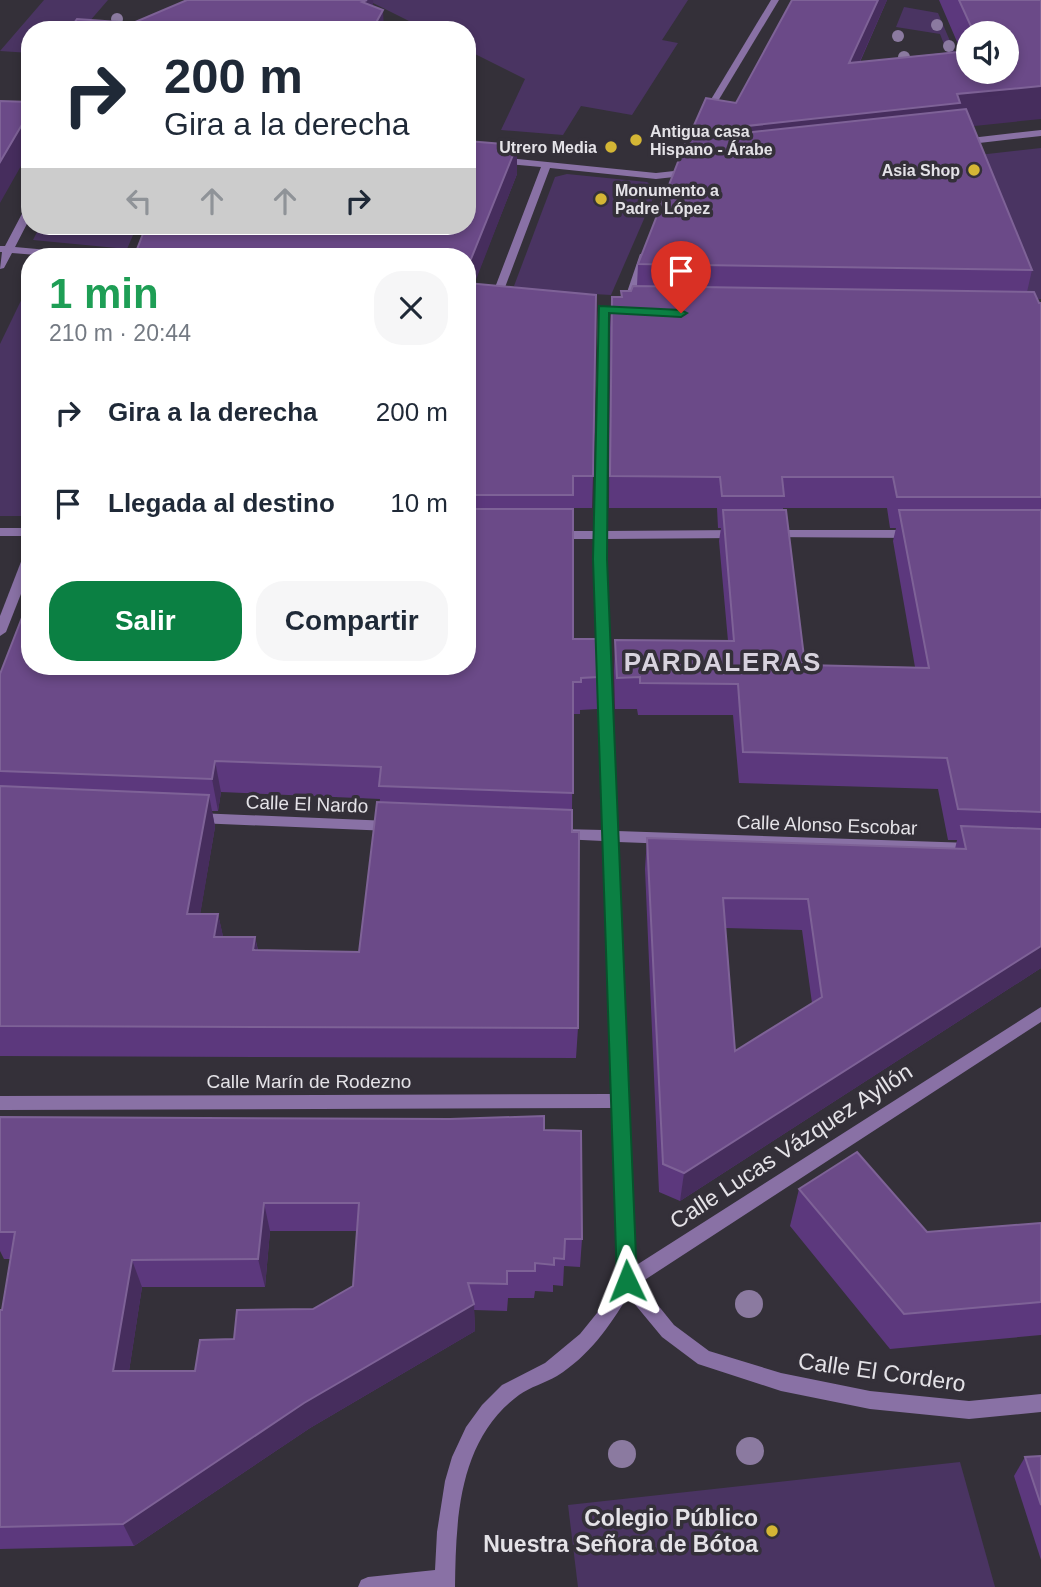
<!DOCTYPE html>
<html lang="es">
<head>
<meta charset="utf-8">
<style>
  body { margin:0; font-family:Arial,sans-serif; background:#f6f6f7; color:#1f2937; height:100vh; display:flex; flex-direction:column; font-size:26px; white-space:nowrap }
  * { box-sizing:border-box; margin:0 }
  p { font-size:23px; color:#747a83 }
  .icon { flex:none; width:38px; height:38px; fill:none; stroke:currentColor; stroke-width:2; stroke-linecap:round; stroke-linejoin:round }
  .map { position:relative; flex:1; overflow:hidden }
  .panel { position:absolute; left:21px; top:248px; width:455px; height:427px; display:flex; flex-direction:column; background:#fff; border-radius:28px; box-shadow:0 4px 10px #0003 }
  .panel>* { flex:none }
  .top-card { position:absolute; left:21px; top:21px; width:455px; height:214px; border-radius:28px; box-shadow:0 4px 10px #0003; background:#fff; color:#1f2937; overflow:hidden }
  .fabs { position:absolute; left:956px; top:21px; display:grid; gap:14px }
  .fabs a { display:grid; place-items:center; width:63px; height:63px; border-radius:50%; background:#fff; box-shadow:0 4px 10px #0003; font-size:35px }
  .pin { position:absolute; display:grid; place-items:center; width:60px; height:60px; color:#fff; margin:-72px -30px; border-radius:50% 50% 50% 0; rotate:-45deg; box-shadow:0 0 7px #0007 }
  .pin .icon { rotate:45deg }
  .me { position:absolute; width:77px; margin:-38px; rotate:358deg; stroke-linejoin:round; filter:drop-shadow(0 0 5px #0008) }
  .turn { display:flex; align-items:center; gap:24px; height:147px; padding:0 28px; font-size:32px }
  .turn .icon { width:91px; height:91px; stroke-width:2.5 }
  .turn b { display:block; font-size:49px; line-height:60px }
  .lanes { display:flex; align-items:center; height:66px; padding:0 28px; background:#0003; justify-content:center; gap:35px; direction:ltr }
  .lanes .off { opacity:.35 }
  .round { display:grid; place-items:center; flex:none; width:74px; height:74px; border-radius:28px; background:#f6f6f7 }
  .overview { display:flex; align-items:center; justify-content:space-between; height:119px; padding:0 28px }
  h1 { font-size:42px; font-weight:700; line-height:52px; color:#1e9e55 }
  .cta { display:flex; gap:14px; margin-top:auto; padding:14px 28px }
  .cta a { flex:1; height:80px; border-radius:28px; background:#0b8043; color:#fff; font-size:28px; font-weight:700; line-height:80px; text-align:center }
  .cta a+a { background:#f6f6f7; color:#1f2937 }
  ul { padding:0; list-style:none }
  li { display:flex; align-items:center; gap:21px; height:91px; padding:0 28px }
  li div { flex:1 }
  li b { display:block; font-size:26px }
  li em { font-style:normal }
  .map>svg:first-child { display:block }
</style>
</head>
<body>
<div class="map">
<svg width="1041" height="1587" viewBox="0 0 1041 1587">
  <rect width="100%" height="100%" fill="#343039"/>
  <g fill="#4a3462">
    <path d="M44,0H108L82,30H30V53L0,51Z"/>
    <path d="M367,0H688L662,40L678,43L632,115L581,106L563,135L501,130L525,79L467,50V30H427Z"/>
    <path d="M904,7L938,13L962,69L952,65L940,34L896,27Z"/>
    <path d="M1041,148V299H1017L961,157Z"/>
    <path d="M567,174L647,182L657,189L611,295L523,290L514,286L555,177Z"/>
    <path d="M40,226H137L127,249L33,240Z"/>
    <path d="M30,282V496L22,516H0V344Z"/>
    <path d="M960,1462L995,1587H578L568,1505Z"/>
  </g>
  <g fill="none" stroke-linecap="round" stroke-linejoin="round">
    <g fill="#8971a5" fill-rule="evenodd">
      <path d="M771,0H779L709,116L702,118L701,116Z"/>
      <path d="M1041,130V136L962,145L957,142L962,139Z"/>
      <path d="M467,154L656,173L692,169L697,172L692,175L656,179L550,168L501,298L496,301L491,298L541,167L467,160Z"/>
      <path d="M30,205V218L15,247L92,254L97,257H61L12,253L4,268L0,269L2,252H0V246H5L25,208Z"/>
      <path d="M640,254L649,256L631,310L630,312H622L621,310Z"/>
      <path d="M603,306L608,309L606,531L739,530L745,534L739,538L606,539L617,831L971,843L976,845L978,849L976,853L971,855L618,842L635,1266L1041,1007V1022L640,1283L674,1325L709,1351L781,1373L870,1391L969,1401L1041,1394V1412L969,1419L870,1409L781,1391L698,1364L662,1337L628,1296C609,1327 589,1356 557,1376C545,1383 530,1387 519,1395C458,1440 456,1519 455,1587H358L361,1580L368,1577L435,1570L437,1532L445,1481L452,1457L466,1427L482,1405L502,1385L545,1363L580,1334L597,1313L618,1280L612,1108L0,1110V1096L612,1094L603,841L561,839L556,838L554,834L556,830L561,829L603,830L594,539H556L550,535L556,531H594L598,309Z"/>
      <rect x="0" y="528" width="30" height="8"/>
      <path d="M769,530H914L920,534L914,538L765,537L763,534Z"/>
      <path d="M30,550V571L6,632L0,636V616L24,554Z"/>
      <path d="M197,813L390,821L395,822L397,826L395,830L390,831L197,823L192,822L190,818L192,814Z"/>
    </g>
  </g>
  <g fill="#8b7aa0">
    <circle cx="117" cy="19" r="6"/>
    <circle cx="937" cy="25" r="6"/>
    <circle cx="898" cy="36" r="6"/>
    <circle cx="949" cy="46" r="6"/>
    <circle cx="904" cy="57" r="6"/>
    <circle cx="749" cy="1304" r="14"/>
    <circle cx="750" cy="1451" r="14"/>
    <circle cx="622" cy="1454" r="14"/>
  </g>
  <g fill="#5c387d" fill-rule="evenodd">
    <path d="M792,0H887L860,62L961,51L939,0H1041L973,126L1032,270L1027,292L1039,303H1041V968L680,1201L659,1192L645,869L647,838L955,849L957,840H948L938,789L739,783L733,715H638L637,709H615L614,671L615,640L728,641L719,541L721,528H718L717,508H609L610,327L612,297H621V291H631L637,286L638,264L691,138L736,103ZM968,33H1006L968,72ZM783,508H887L890,528H896L893,541L915,667L805,665ZM725,928L802,930L812,1003L735,1051Z"/>
    <path d="M517,145V174L474,283L593,476L592,508H573V639L598,677L597,709L580,710V714H573L572,810L578,1028L576,1058L0,1056V674L467,667V257L142,236L140,226H467ZM221,792L380,799L359,952L258,950L255,937H223L218,914H200L215,827L212,811H218Z"/>
    <path d="M0,1117L544,1130L582,1239L580,1267L564,1266L563,1286L553,1285V1292L535,1291L534,1298H508L507,1311L474,1310L475,1331L310,1428L134,1546L0,1549V1310H2L11,1259H4L0,1251ZM270,1231H357L353,1286L313,1309L234,1339L195,1371H129L142,1287H265Z"/>
    <path d="M799,1189L927,1232L1041,1223V1335L890,1349L790,1226Z"/>
    <path d="M1041,1456V1560L1014,1476L1025,1457Z"/>
  </g>
  <g fill="#462d5d">
    <path d="M360,0H373L374,25Z"/>
    <path d="M878,0H887L844,97L849,63Z"/>
    <path d="M383,10L384,30H372Z"/>
    <path d="M1041,86V119L955,128L688,167L691,132L957,94Z"/>
    <path d="M30,111V150L0,203V162Z"/>
    <path d="M517,145V174L472,290L467,291V260Z"/>
    <path d="M306,226H324L309,257L305,228Z"/>
    <path d="M215,761L221,792L218,811L212,779Z"/>
    <path d="M209,795L215,827L195,945L187,914Z"/>
    <path d="M218,914L225,945L214,937Z"/>
    <path d="M255,937L261,968L253,950Z"/>
    <path d="M1041,946V968L680,1201L684,1173Z"/>
    <path d="M264,1203L270,1231L265,1287L258,1259Z"/>
    <path d="M132,1260L142,1287L125,1397L113,1371Z"/>
    <path d="M474,1304L475,1331L310,1428L134,1546L123,1524L304,1403Z"/>
  </g>
  <g fill="#6b4a88" stroke="#7e6297" stroke-width="2" fill-rule="evenodd">
    <path d="M187,0H367L362,2L383,10L372,30H69L77,19L133,23Z"/>
    <path d="M792,0H878L849,63L968,51V72H1006V33H974L959,0H1041V86L957,94L960,103L691,132L706,98L736,103Z"/>
    <path d="M0,101L30,102V111L0,162Z"/>
    <path d="M966,109L1032,270L638,264L687,139Z"/>
    <path d="M467,141L517,145L471,259L467,260V257H134L146,226H306L305,228H319L320,226H467Z"/>
    <path d="M467,283L596,295L593,476H573V495H467Z"/>
    <path d="M633,286L1034,292L1039,303H1041V497H897L893,477H782L784,496H722L720,477L610,476L612,297H622L621,291H631Z"/>
    <path d="M467,509H573V639H597L598,677L581,678V682H573V793L379,786L381,767L215,761L212,779L0,771V674L30,597V667H467Z"/>
    <path d="M723,510H786L805,665L929,668L899,510H1041V812L958,809L947,758L743,752L738,684L640,683V677L617,678L615,640L734,641Z"/>
    <path d="M0,786L209,795L187,914H218L214,937H255L253,950L359,952L377,802L572,810V832H579L578,1028L0,1026Z"/>
    <path d="M961,826L1041,829V946L684,1173L663,1164L647,838L966,849ZM723,898L808,899L822,997L735,1051Z"/>
    <path d="M544,1116V1130L581,1131L582,1239H565L564,1259L554,1258V1265L535,1263V1271H507V1284L468,1283L474,1304L304,1403L123,1524L0,1527V1310H2L15,1232H0V1117L450,1119ZM264,1203H359L353,1286L313,1309L237,1310L234,1339L200,1340L195,1371H113L132,1260L258,1259Z"/>
    <path d="M857,1152L927,1232L1041,1223V1302L904,1314L799,1189Z"/>
    <path d="M1041,1456V1505L1025,1457Z"/>
  </g>
  <path fill="#0b8043" stroke="#07532c" stroke-width="2" d="M599,306L681,310L687,313L681,317L609,313L607,559L637,1281L634,1288L627,1290L620,1288L617,1281L593,559Z"/>
  <g fill="#d4b635" stroke="#343039" stroke-width="2.5">
    <circle cx="636" cy="140" r="7"/>
    <circle cx="611" cy="147" r="7"/>
    <circle cx="974" cy="170" r="7"/>
    <circle cx="601" cy="199" r="7"/>
    <circle cx="772" cy="1531" r="7"/>
  </g>
  <g text-anchor="middle" dominant-baseline="central" stroke-width="7" stroke-linejoin="round" paint-order="stroke">
    <g font-size="16" font-weight="bold" fill="#e4e2e7" stroke="#343039" text-anchor="start">
      <text x="650" y="131">Antigua casa<tspan x="650" dy="18">Hispano - Árabe</tspan></text>
      <text x="597" y="147" text-anchor="end">Utrero Media</text>
      <text x="960" y="170" text-anchor="end">Asia Shop</text>
      <text x="615" y="190">Monumento a<tspan x="615" dy="18">Padre López</tspan></text>
    </g>
    <g font-size="19" fill="#e4e2e7" stroke="#343039">
      <text transform="translate(307 804) rotate(2)">Calle El Nardo</text>
      <text transform="translate(827 825) rotate(2)">Calle Alonso Escobar</text>
      <text x="309" y="1081">Calle Marín de Rodezno</text>
    </g>
    <g font-size="23" fill="#e4e2e7" stroke="#343039">
      <text transform="translate(791 1146) rotate(-33)">Calle Lucas Vázquez Ayllón</text>
      <text transform="translate(882 1372) rotate(8)">Calle El Cordero</text>
    </g>
    <g font-size="23" font-weight="bold" fill="#e4e2e7" stroke="#343039" text-anchor="end">
      <text x="758" y="1518">Colegio Público<tspan x="758" dy="26">Nuestra Señora de Bótoa</tspan></text>
    </g>
    <g font-size="26" font-weight="bold" letter-spacing="2" fill="#d8d3de" stroke="#343039">
      <text x="723" y="662">PARDALERAS</text>
    </g>
  </g>
</svg>
<div class="fabs">
<a><svg class="icon" aria-label="sound" viewBox="0 0 24 24"><path d="M4 9h4l5-4v14l-5-4H4zM17 9q2 3 0 6"/></svg></a>
</div>
<div class="pin" style="left:681px;top:313px;background:#d93025"><svg class="icon" aria-label="arrive" viewBox="0 0 24 24"><path d="M6 21V4h12l-3 4 3 4H6"/></svg></div>
<svg class="me" style="left:627px;top:1281px" viewBox="-20 -20 40 40"><path d="M0-17L14 15 0 8-14 15z" fill="#0b8043" stroke="#fff" stroke-width="4"/></svg>
<div class="top-card">
<div class="turn"><svg class="icon" aria-label="right" viewBox="0 0 24 24"><path d="M7 20v-9h11M14 6l5 5-5 5"/></svg><div><b>200 m</b>Gira a la derecha</div></div>
<div class="lanes"><svg class="icon off" aria-label="left" viewBox="0 0 24 24"><path d="M17 20v-9H6M10 6l-5 5 5 5"/></svg><svg class="icon off" aria-label="ahead" viewBox="0 0 24 24"><path d="M12 20V5M6 11l6-6 6 6"/></svg><svg class="icon off" aria-label="ahead" viewBox="0 0 24 24"><path d="M12 20V5M6 11l6-6 6 6"/></svg><svg class="icon" aria-label="right" viewBox="0 0 24 24"><path d="M7 20v-9h11M14 6l5 5-5 5"/></svg></div>
</div>
<section class="panel">
<div class="overview"><div><h1>1 min</h1><p>210 m · 20:44</p></div><a class="round"><svg class="icon" aria-label="close" viewBox="0 0 24 24"><path d="M6 6l12 12M18 6L6 18"/></svg></a></div>
<ul>
<li><svg class="icon" aria-label="right" viewBox="0 0 24 24"><path d="M7 20v-9h11M14 6l5 5-5 5"/></svg><div><b>Gira a la derecha</b></div><em>200 m</em></li>
<li><svg class="icon" aria-label="arrive" viewBox="0 0 24 24"><path d="M6 21V4h12l-3 4 3 4H6"/></svg><div><b>Llegada al destino</b></div><em>10 m</em></li>
</ul>
<div class="cta"><a>Salir</a><a>Compartir</a></div>
</section>
</div>
</body>
</html>
